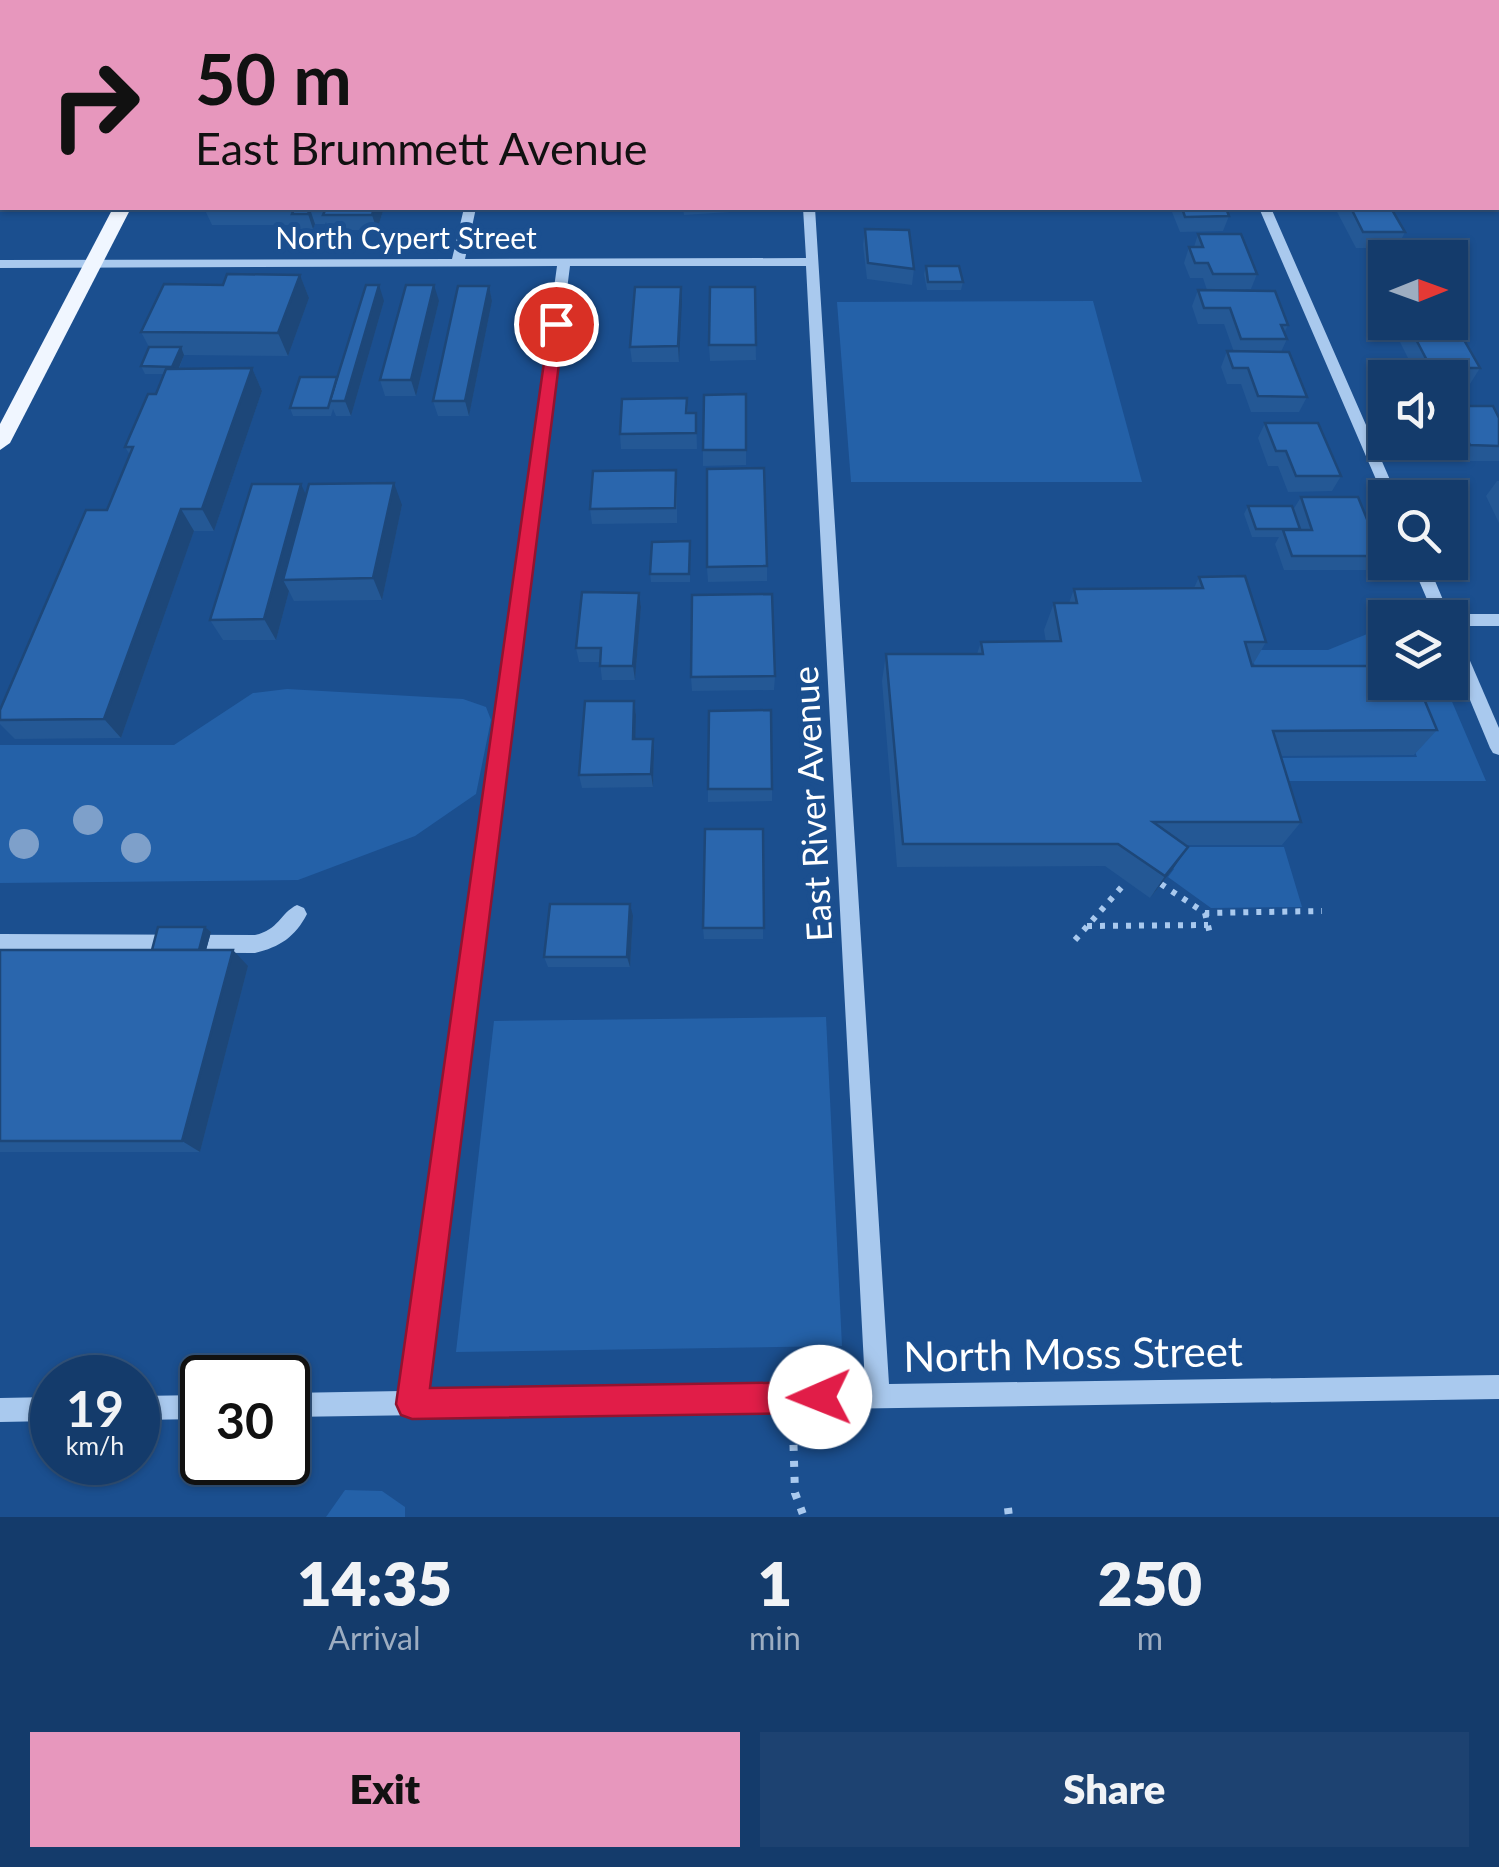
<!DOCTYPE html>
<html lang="en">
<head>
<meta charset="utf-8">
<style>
  body { margin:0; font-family:Lato,sans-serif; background:#1d4271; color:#f1f3f6; height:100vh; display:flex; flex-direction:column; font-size:38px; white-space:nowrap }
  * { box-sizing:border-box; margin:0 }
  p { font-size:32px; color:#9dadc1 }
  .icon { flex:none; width:55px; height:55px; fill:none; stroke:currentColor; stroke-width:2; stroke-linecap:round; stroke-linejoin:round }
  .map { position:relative; height:1517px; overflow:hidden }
  .details { display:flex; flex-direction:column; background:#143b6b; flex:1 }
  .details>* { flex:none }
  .banner { position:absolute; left:0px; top:0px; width:1500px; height:210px; box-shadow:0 2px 8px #0004,0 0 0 2px #33557e; background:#e797bd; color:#111; overflow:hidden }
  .needle { width:65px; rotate:89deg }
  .tools { position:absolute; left:1368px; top:240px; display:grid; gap:20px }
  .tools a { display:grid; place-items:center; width:100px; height:100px; border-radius:0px; background:#143b6b; box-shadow:0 2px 8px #0004,0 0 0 2px #33557e; font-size:50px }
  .speed { position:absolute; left:30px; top:1355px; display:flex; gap:20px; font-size:50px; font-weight:700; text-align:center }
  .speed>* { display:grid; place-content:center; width:130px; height:130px; border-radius:50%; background:#143b6b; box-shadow:0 2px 8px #0004,0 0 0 2px #33557e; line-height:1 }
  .speed small { font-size:25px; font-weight:400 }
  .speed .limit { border:5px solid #111; border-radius:15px; background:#fff; color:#111 }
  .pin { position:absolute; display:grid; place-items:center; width:85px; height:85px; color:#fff; margin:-42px; border:5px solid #fff; border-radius:50%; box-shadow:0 2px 10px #0007 }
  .me { position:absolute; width:110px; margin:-55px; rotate:269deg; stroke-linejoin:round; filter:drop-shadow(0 0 8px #0008) }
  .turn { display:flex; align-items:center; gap:35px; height:210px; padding:0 30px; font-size:45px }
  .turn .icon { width:130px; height:130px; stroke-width:2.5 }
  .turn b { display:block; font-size:70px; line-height:85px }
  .eta { display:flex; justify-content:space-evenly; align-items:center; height:170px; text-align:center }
  .eta b { font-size:60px; font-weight:800; line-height:70px }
  .cta { display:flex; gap:20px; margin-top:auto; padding:20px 30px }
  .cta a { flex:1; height:115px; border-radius:0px; background:#e797bd; color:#111; font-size:40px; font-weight:800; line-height:115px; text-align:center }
  .cta a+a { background:#1d4271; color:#f1f3f6 }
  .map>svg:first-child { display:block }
</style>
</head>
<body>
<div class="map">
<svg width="1499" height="1517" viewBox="0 0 1499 1517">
  <rect width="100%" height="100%" fill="#1b4f8f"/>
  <g fill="#2461a8">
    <path d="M1093,301L1142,482H851L837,302Z"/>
    <path d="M1372,632H1385V682L1444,683L1486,781H1278L1272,758L1417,757L1391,690L1256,670L1250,650H1328Z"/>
    <path d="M287,689L463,699L486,707L491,720L476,794L415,836L298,880L0,883V745H174L253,693Z"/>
    <path d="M1142,847H1284L1302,907L1211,908L1168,877L1174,869Z"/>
    <path d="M826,1017L842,1346L456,1352L494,1021Z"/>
    <path d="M345,1490L382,1491L405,1507V1517H326Z"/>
  </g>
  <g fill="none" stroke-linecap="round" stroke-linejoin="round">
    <g stroke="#a9c9ee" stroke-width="6" stroke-dasharray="5 8" stroke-linecap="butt">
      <path d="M1161,884L1205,913L1322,911"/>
      <path d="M1205,913L1211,938"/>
      <path d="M1087,926L1208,925"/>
      <path d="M1075,940L1126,882"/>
    </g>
    <g stroke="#a9c9ee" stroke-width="8" stroke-dasharray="6 10" stroke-linecap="butt">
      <path d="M793,1429L795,1493L804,1517"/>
      <path d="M1008,1508L1009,1517"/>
    </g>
    <g fill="#a9c9ee" fill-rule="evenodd">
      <rect x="791" y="0" width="10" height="2"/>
      <path d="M1169,0H1179L1180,2H1170Z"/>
      <path d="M464,208H476L465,259L806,258L803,208H815L889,1384L1499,1375V1399L288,1417V1393L402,1391L557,266L0,268V260L452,259ZM570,266H806L865,1384L426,1391Z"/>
      <path d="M1259,208H1271L1398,498H1385V500L1384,498Z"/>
      <path d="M1411,562H1427L1449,614H1499V626H1450V618H1435Z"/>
      <path d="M1450,627L1458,633L1499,728V755L1493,753L1490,748L1450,652Z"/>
      <path d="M297,905L304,908L307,914C295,937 280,947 255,953L0,952V934L255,935C279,930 280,913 297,905Z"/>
      <path d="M202,1395V1419L138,1420V1396Z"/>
      <path d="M52,1397V1421L0,1422V1398Z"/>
    </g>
    <path fill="#f0f6ff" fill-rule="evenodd" d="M113,208H131L10,443L0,450V424Z"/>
  </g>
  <g fill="#7ea0ca">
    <circle cx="88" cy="820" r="15"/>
    <circle cx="24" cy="844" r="15"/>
    <circle cx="136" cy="848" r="15"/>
  </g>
  <g fill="#245895">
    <rect x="560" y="0" width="52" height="2"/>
    <rect x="722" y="0" width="44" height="2"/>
    <path d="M838,0H878V2H839Z"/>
    <rect x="1078" y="0" width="55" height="2"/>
    <path d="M1476,0H1499V72H1498V2H1474Z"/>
    <path d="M2,131V200H0V135Z"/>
    <path d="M384,208L377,230H329L326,222L325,224H315L313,229H298L296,225H212L205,210Z"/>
    <path d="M494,208H562V212H495Z"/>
    <rect x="584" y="208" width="59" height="1"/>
    <path d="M683,208H745V211L684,215Z"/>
    <path d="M1174,208H1226L1229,216L1223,231L1180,232L1172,212Z"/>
    <path d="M1335,208H1391L1405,232L1397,248H1356Z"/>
    <path d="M865,229L914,269L912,285L867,279L863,245Z"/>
    <path d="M1198,234L1257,274L1251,289L1207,290L1203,278H1190L1184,263L1189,247H1194Z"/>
    <path d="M926,266L963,282L961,290H927L924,274Z"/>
    <path d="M1383,268H1385V305L1374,284Z"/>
    <path d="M300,275L309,298L288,356L184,355L179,369L252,368L262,391L214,531H194L121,738L15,739L0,724V710L107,510L130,455L125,447L156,394L164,374H145L141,366L149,347L141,332L223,285Z"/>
    <path d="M489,286L492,301L469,416H438L433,401Z"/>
    <path d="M681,287L679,362H632L630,347Z"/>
    <path d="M755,287L756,360L710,361L709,345Z"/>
    <path d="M1198,290L1288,325L1284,333L1287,339L1281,352L1307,397L1299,412H1251L1241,384H1227L1221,367L1227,351L1234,352L1224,324H1198L1192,306Z"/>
    <path d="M384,301L351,416H336L333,409L331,416H293L290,408L337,377Z"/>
    <path d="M439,301L416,396H385L380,380Z"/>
    <path d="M1409,326L1480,368L1470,384H1450V378H1418L1400,342Z"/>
    <path d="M746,394V465L703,466V450Z"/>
    <path d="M687,398L688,413H696L697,449H621L620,434Z"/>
    <path d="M1450,406L1499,418V461H1459L1450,442Z"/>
    <path d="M1265,423L1341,476L1332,491L1288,492L1278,466H1268L1258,438Z"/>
    <path d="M1497,481H1499V523L1486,496Z"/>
    <path d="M677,485V523L592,524L590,509Z"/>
    <path d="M1301,497L1382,556L1372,570H1284L1275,544L1279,537H1252L1244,514L1248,506L1293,510Z"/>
    <path d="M402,505L382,600L294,601L289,591L276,640H223L210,620Z"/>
    <path d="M690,541V582H651L650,574Z"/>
    <path d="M767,566V581L708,582L707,567Z"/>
    <path d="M1199,577L1266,642L1252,666L1437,730L1414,755L1281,756L1301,822L1282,845H1186L1173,869L1150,898L1105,866L897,867L882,681L886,654H977L981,642H1046L1044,630L1054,603H1069L1074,589L1194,588Z"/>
    <path d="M639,593L641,607L635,680H602L600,662H579L576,648Z"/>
    <path d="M775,676L774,690L692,691L691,677Z"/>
    <path d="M634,701L636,715L635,739L654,752L653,787L582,788L579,775Z"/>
    <path d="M708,789H772V801L708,802Z"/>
    <path d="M763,829V939H704L703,928Z"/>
    <path d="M633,916L630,967H548L544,957Z"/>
    <path d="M205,927L211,932L206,950L248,966L200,1152H0V950H152Z"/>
  </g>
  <g fill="#1d4779">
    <path d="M111,0H134L132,2H109Z"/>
    <path d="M374,208H384L377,230L372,215Z"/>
    <path d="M310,209L315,224L313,229L308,214Z"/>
    <path d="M300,275L309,298L288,356L278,333Z"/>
    <path d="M379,285L384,301L351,416L345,401Z"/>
    <path d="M434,285L439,301L416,396L411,380Z"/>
    <path d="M489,286L492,301L469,416L465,401Z"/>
    <path d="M681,287L682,302L679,362L678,346Z"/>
    <path d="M181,347L184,355L176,375L172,367Z"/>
    <path d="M252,368L262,391L214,531L202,509Z"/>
    <path d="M394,483L402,505L382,600L373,578Z"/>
    <path d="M301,484L311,506L283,580L289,591L276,640L264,619Z"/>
    <path d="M181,509L194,531L121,738L104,719Z"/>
    <path d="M639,593L641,607L635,680L633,666Z"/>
    <path d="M634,701L636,715L635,752L633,739Z"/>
    <path d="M653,739L654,752L653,787L651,774Z"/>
    <path d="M1188,847L1173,869L1150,898L1165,876Z"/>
    <path d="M630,904L633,916L630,967L627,957Z"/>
    <path d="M205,927L211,932L202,965L196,960Z"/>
    <path d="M233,950L248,966L200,1152L182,1141Z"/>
  </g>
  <g fill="#2a66ad" stroke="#1d4779" stroke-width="2.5">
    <path d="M22,0H111L109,2H20Z"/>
    <path d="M294,0H499L498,2H293Z"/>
    <path d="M1243,0H1346L1347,2H1245Z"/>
    <path d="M1477,0H1499V25H1498V2H1478Z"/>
    <path d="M2,131V177H0V135Z"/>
    <path d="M206,208H320L310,209L308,214H292L294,209L205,210Z"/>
    <path d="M326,208H374L372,215H323Z"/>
    <path d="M1182,208H1226L1229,216L1185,217Z"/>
    <path d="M1351,208H1391L1405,232H1363Z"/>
    <path d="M865,229L909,230L914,269L868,263Z"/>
    <path d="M1198,234H1241L1257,274H1213L1208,263H1195L1189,247H1203Z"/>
    <path d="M926,266H959L963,282H928Z"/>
    <path d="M227,274L300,275L278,333L141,332L164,284L223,285Z"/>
    <path d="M366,285H379L345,401H330Z"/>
    <path d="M406,285H434L411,380H380Z"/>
    <path d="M458,286H489L465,401H433Z"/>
    <path d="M635,287H681L678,346L630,347Z"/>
    <path d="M710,287H755L756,345H709Z"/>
    <path d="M1198,290L1275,291L1288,325H1281L1287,339H1241L1230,308H1204Z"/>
    <path d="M1409,326H1456L1480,368H1431Z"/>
    <path d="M149,347H181L172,367L141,366Z"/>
    <path d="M1227,351L1289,352L1307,397L1258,396L1248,368H1233Z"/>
    <path d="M252,368L202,509H181L104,719L0,720V710L86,510H107L133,447H125L148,394H156L166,369Z"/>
    <path d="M300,377H337L328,408H290Z"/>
    <path d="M746,394V450H703L704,395Z"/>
    <path d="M687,398L686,413H696V433L620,434L622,399Z"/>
    <path d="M1450,406H1493L1499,418V446L1470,445Z"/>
    <path d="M1265,423H1318L1341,476H1296L1286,451H1276Z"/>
    <path d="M764,468L767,566L707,567V469Z"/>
    <path d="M676,470L675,508L590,509L593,471Z"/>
    <path d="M394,483L373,578L283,580L309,484Z"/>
    <path d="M252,484H301L264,619L210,620Z"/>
    <path d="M1301,497H1358L1382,556H1292L1283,530H1312Z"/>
    <path d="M1248,506H1292L1300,529H1256Z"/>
    <path d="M690,541L689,574H650L652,542Z"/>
    <path d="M1245,576L1266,642H1245L1252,666H1385V682H1417L1437,730L1273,731L1301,822H1153L1188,847L1165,876L1118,844H903L886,654H983L981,642L1061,641L1054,603H1077L1074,589L1203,588L1199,577Z"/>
    <path d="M582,592L639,593L633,666H600L601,648H576Z"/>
    <path d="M772,594L775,676L691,677L692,595Z"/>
    <path d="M585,701H634L633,739H653L651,774L579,775Z"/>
    <path d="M771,710L772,789H708L709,711Z"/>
    <path d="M705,829H763L764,928H703Z"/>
    <path d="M550,904H630L627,957H544Z"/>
    <path d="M158,927H205L199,950H152Z"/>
    <path d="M0,950H233L182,1141H0Z"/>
  </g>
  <path fill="#e11d48" stroke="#92132f" stroke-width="2.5" d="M550,320L564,324L430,1388L820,1382L831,1386L836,1397L831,1408L820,1413L412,1419L401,1415L396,1404Z"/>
  <g text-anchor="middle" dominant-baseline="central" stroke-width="10" stroke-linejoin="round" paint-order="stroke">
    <g font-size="30" fill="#fff" stroke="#1b4f8f">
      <text x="406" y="237">North Cypert Street</text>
    </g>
    <g font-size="35" fill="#fff" stroke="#1b4f8f">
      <text transform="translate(811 804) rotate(-93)">East River Avenue</text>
    </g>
    <g font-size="42" fill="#fff" stroke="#1b4f8f">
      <text transform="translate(1073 1353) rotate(-1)">North Moss Street</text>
    </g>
  </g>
</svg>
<div class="tools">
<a><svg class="needle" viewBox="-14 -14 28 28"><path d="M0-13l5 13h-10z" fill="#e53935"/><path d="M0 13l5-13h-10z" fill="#9dadc1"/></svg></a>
<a><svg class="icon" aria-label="sound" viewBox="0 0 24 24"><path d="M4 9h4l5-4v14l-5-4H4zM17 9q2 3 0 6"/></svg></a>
<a><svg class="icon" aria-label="search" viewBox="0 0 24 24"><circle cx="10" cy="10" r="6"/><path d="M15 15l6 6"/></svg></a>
<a><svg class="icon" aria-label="layers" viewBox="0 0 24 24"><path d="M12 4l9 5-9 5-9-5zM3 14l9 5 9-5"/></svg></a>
</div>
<div class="speed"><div>19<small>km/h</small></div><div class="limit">30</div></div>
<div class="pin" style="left:556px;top:324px;background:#d93025"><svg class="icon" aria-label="arrive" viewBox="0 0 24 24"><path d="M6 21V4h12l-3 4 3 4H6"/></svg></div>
<svg class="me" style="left:820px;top:1397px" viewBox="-20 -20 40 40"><circle r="19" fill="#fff"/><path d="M0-13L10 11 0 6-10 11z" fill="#e11d48"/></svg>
<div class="banner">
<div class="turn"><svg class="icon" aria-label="right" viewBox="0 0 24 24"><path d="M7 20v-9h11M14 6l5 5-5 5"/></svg><div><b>50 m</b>East Brummett Avenue</div></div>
</div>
</div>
<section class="details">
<div class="eta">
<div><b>14:35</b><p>Arrival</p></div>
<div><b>1</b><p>min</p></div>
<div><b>250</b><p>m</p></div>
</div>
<div class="cta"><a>Exit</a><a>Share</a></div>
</section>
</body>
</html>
